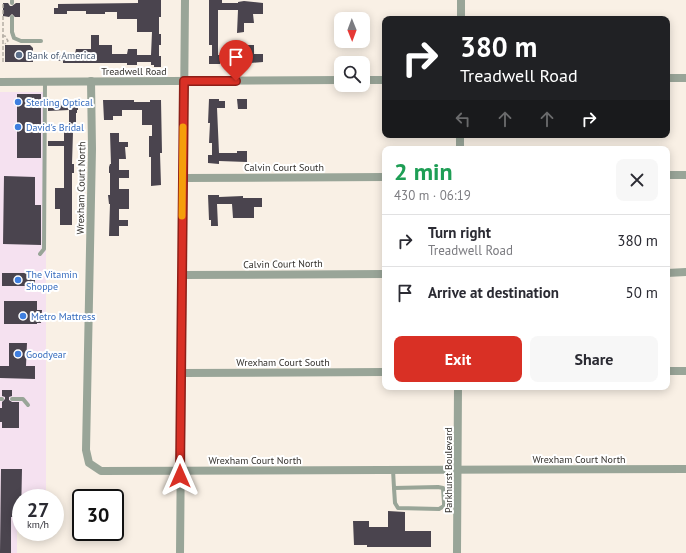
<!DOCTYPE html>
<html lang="en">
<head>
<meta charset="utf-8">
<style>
  body { margin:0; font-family:"PT Sans",sans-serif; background:#f7f7f7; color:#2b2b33; height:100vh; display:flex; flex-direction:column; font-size:15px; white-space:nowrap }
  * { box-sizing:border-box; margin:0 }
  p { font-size:13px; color:#7c7c81 }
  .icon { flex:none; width:22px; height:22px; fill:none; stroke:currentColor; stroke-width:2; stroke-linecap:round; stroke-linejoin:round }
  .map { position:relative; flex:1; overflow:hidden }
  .drawer { position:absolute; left:382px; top:146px; width:288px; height:244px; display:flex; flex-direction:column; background:#fff; border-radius:8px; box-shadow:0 2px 10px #0003 }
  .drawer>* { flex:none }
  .hud { position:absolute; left:382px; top:16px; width:288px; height:122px; border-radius:8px; box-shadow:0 2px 10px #0003; background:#202124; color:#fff; overflow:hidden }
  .needle { width:26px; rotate:179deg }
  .buttons { position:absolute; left:334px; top:12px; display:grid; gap:8px }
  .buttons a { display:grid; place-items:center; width:36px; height:36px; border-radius:8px; background:#fff; box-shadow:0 2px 10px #0003; font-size:20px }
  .speed { position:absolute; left:12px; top:489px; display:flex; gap:8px; font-size:20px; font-weight:700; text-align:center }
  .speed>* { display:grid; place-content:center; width:52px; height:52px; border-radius:50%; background:#fff; box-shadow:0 2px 10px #0003; line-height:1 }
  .speed small { font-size:10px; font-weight:400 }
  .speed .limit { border:2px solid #111; border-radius:6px; background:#fff; color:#111 }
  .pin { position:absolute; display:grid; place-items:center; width:34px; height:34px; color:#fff; margin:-41px -17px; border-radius:50% 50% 50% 0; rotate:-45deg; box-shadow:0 0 4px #0007 }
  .pin .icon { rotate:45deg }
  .me { position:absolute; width:44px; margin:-22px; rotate:0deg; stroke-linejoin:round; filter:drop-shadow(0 0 3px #0008) }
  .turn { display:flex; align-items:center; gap:14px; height:84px; padding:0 12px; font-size:18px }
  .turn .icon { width:52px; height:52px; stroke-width:2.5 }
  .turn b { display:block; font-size:28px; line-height:34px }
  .lanes { display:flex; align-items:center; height:38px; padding:0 12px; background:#0003; justify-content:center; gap:20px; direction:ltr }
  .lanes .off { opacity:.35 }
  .round { display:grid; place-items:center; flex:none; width:42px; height:42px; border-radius:8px; background:#f7f7f7 }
  .head { display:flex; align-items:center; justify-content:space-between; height:68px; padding:0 12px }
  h1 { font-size:24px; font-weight:800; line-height:30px; color:#1e9e55 }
  .primary-button { display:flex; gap:8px; margin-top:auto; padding:8px 12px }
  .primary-button a { flex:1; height:46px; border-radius:8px; background:#d93025; color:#fff; font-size:16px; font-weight:800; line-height:46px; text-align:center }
  .primary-button a+a { background:#f7f7f7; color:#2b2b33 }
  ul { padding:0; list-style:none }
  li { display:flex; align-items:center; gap:12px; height:52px; padding:0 12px; border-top:1px solid #e1e1e2 }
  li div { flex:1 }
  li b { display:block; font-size:15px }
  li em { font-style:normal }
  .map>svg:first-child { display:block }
</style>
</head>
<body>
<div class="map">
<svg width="686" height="553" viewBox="0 0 686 553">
  <rect width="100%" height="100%" fill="#f9f0e5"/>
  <path fill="#f5e1f0" d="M0,92H46V498H21V521H17V553H0Z"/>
  <g fill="#4a444e">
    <path d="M138,0H161V17H159V34H161V45H159V56H161V67H154V65H151V62H137V65H127V63H63V61H58L57,55L75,54L76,49H91V35H99V45H112V54H127L128,49H137V55H151L152,32H137V19H117V12H105V14H86V11H67V14H54V8H58V4L138,3Z"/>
    <path d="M209,0H222V3H238V2L244,1L263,3V14H253L254,23H244V32L237,33L238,10H218V55H234V42H239V45H254V54H263V62L238,64V62H220V64H209V56H212V45H209Z"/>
    <path d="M3,3H8L10,6H12L16,3H20V17H15L12,14L9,17L3,16Z"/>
    <path d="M5,45H30L33,48V62H5Z"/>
    <rect x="17" y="94" width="24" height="64"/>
    <path d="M209,99H219V101H225V108H217L219,153H237V151H247V162L219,161V164L208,163V155H212V143H209L210,123H208Z"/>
    <path d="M237,99H247V109H238Z"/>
    <path d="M69,100H78V110H77V113H76V129H69V110L48,111V104H56V101L69,102Z"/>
    <path d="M103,100H134V102H150V100H161L162,153H160L161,185L151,186V157H149V136H152V125H142V110H122V116H113V120H104Z"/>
    <path d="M64,132H73L72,164H74V173H72V225H60V209H55V188H64V146H48V141H64Z"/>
    <path d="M110,133H119V142H128V147H125L126,159H119V170H129V178H119V189H129V209H119V220H128V226H119V236H109L110,204H109L108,195H110V173H109V167L110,164H111Z"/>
    <path d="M4,176L35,177V205H41V245L3,244Z"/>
    <path d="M208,195H219V197L243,196V198H262V207H254V218H233L232,204H217L218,226H211V220H209Z"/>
    <rect x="2" y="273" width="33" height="13"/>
    <path d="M4,301H37V310H42L41,323H37V324H4Z"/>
    <path d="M9,343H27L26,366H35V379L0,378V366H9Z"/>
    <path d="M2,390H12V396L9,397V400L12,402H19V428H2V422H0V408H2V402L5,399V397L2,396Z"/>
    <path d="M1,469H22L21,517H11V553H0Z"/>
    <path d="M388,511L405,512V531H431V547H367V545H354L353,521H369V527H388Z"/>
  </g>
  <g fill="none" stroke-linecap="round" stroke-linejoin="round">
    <g stroke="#b5aea5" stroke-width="1.5" stroke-dasharray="4 2" stroke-linecap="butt">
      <path d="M2,36H5L8,41L5,44"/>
      <path d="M3,62V3"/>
    </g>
    <g stroke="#99a598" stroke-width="4">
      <path d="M12,1V3"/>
      <path d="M12,17V32L14,38L21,41H41"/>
      <path d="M40,254L44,249L45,82"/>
      <path d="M0,399H2"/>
      <path d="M12,399H23L28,405"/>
      <path d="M393,470L394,488L438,487L443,488L444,503H457"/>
      <path d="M394,488L395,503L398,508L439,509L444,506V503"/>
    </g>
    <g stroke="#99a598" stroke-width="8">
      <path d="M461,19V0"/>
      <path d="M667,78H686"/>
      <path d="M363,80H385"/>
      <path d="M91,81L92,149L86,450L89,463L101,471L686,469"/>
      <path d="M0,82L341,80"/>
      <path d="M460,149V135"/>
      <path d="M667,175H686"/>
      <path d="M183,178L385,177"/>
      <path d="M667,273L686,272"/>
      <path d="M182,275L385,274"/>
      <path d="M667,371H686"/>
      <path d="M181,373L385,372"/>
      <path d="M180,553L185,0"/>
      <path d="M457,553L458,387"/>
    </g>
  </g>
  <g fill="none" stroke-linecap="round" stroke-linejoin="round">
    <defs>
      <path id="route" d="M180,476L184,81H236"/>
    </defs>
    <use href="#route" stroke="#8d1f18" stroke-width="10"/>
    <use href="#route" stroke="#d93025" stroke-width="7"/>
    <path stroke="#f59e0b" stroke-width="7" d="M182,216L183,127"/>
  </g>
  <circle fill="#5c6f8a" stroke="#fff" stroke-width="1.5" cx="19" cy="55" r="4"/>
  <g fill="#3f7fe0" stroke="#fff" stroke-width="1.5">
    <circle cx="18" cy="102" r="4"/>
    <circle cx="18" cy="127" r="4"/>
    <circle cx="18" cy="280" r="4"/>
    <circle cx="23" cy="316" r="4"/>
    <circle cx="18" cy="354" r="4"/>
  </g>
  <g text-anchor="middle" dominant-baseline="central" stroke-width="4" stroke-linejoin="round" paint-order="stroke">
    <g font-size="10" fill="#4e5e75" stroke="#fff" text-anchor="start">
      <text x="27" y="55">Bank of America</text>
    </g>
    <g font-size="10" fill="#33302c" stroke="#fff">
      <text x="134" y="71">Treadwell Road</text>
      <text x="284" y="167">Calvin Court South</text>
      <text transform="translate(81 188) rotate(-89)">Wrexham Court North</text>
      <text transform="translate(283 264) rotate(-1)">Calvin Court North</text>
      <text x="283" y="362">Wrexham Court South</text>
      <text x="579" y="459">Wrexham Court North</text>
      <text x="255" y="460">Wrexham Court North</text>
      <text transform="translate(448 470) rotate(-90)">Parkhurst Boulevard</text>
    </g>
    <g font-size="10" fill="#366cbe" stroke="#fff" text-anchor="start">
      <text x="26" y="102">Sterling Optical</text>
      <text x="26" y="127">David's Bridal</text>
      <text x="26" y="274">The Vitamin<tspan x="26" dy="12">Shoppe</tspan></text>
      <text x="31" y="316">Metro Mattress</text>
      <text x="26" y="354">Goodyear</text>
    </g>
  </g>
</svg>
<div class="buttons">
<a><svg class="needle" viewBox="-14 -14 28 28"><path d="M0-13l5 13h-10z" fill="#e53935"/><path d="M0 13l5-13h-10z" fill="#7c7c81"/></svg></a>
<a><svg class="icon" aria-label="search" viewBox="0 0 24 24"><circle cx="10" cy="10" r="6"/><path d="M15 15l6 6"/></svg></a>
</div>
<div class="speed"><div>27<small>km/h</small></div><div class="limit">30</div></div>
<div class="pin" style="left:236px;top:81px;background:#d93025"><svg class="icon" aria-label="arrive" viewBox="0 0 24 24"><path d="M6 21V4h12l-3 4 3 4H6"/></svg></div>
<svg class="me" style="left:180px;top:476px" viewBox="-20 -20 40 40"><path d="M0-17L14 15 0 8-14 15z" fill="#d93025" stroke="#fff" stroke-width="4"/></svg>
<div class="hud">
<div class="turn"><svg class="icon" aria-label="right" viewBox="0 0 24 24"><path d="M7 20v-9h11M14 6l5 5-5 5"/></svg><div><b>380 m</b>Treadwell Road</div></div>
<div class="lanes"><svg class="icon off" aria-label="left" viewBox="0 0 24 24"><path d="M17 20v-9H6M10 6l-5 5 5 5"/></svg><svg class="icon off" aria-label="ahead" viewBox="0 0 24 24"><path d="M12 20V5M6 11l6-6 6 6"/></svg><svg class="icon off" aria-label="ahead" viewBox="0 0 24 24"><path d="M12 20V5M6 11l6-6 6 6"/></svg><svg class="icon" aria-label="right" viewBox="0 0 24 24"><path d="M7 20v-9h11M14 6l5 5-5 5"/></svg></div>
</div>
<section class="drawer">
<div class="head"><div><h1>2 min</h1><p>430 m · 06:19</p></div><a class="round"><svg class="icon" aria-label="close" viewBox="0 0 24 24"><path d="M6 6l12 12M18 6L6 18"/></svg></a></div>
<ul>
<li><svg class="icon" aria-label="right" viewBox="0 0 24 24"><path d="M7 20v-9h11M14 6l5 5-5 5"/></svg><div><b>Turn right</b><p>Treadwell Road</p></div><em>380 m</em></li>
<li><svg class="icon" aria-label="arrive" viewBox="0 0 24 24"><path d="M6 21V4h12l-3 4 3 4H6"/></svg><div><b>Arrive at destination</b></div><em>50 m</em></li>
</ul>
<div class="primary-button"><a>Exit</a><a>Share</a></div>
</section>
</div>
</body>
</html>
